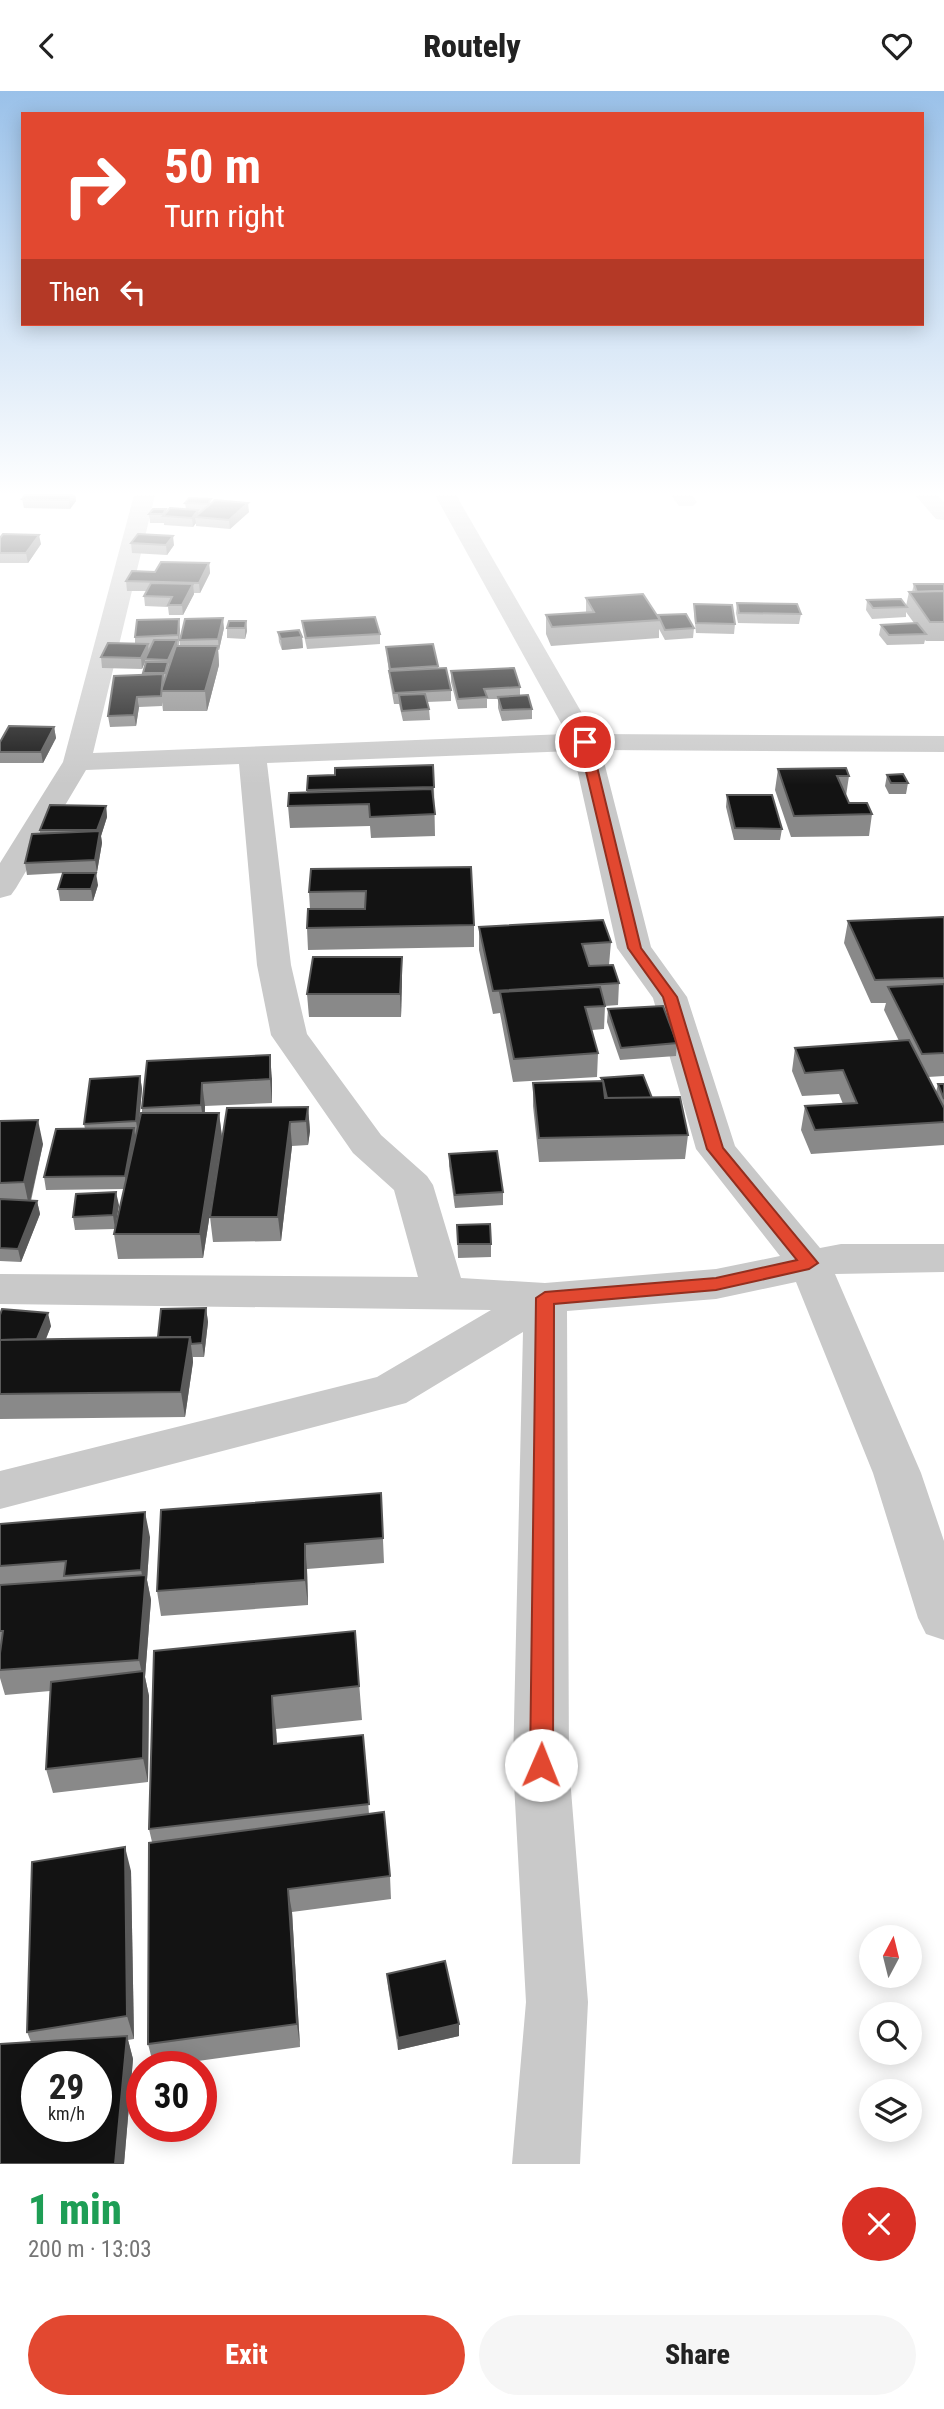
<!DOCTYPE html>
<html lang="en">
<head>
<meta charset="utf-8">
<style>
  body { margin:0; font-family:"Roboto Condensed",sans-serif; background:#f6f6f6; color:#222; height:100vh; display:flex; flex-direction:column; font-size:26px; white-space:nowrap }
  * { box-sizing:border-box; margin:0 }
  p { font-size:23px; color:#767676 }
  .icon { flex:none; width:38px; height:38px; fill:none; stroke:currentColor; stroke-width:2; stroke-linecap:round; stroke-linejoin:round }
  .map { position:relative; height:2073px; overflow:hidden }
  .panel { display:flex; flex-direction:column; background:#fff; flex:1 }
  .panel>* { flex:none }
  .banner { position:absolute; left:21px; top:21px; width:903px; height:214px; border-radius:0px; box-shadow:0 4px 18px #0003; background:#e24830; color:#fff; overflow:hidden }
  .needle { width:46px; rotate:7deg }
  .tools { position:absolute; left:859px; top:1834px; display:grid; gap:14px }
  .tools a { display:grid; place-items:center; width:63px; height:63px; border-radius:50%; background:#fff; box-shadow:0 4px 18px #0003; font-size:35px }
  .speed { position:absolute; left:21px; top:1960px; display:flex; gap:14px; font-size:35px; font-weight:700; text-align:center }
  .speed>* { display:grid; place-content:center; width:91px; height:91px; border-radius:50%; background:#fff; box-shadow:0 4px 18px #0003; line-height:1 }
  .speed small { font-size:18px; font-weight:400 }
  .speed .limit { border:10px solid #d22; background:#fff; color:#111 }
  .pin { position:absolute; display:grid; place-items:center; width:60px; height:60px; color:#fff; margin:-30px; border:4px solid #fff; border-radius:50%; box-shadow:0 2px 7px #0007 }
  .me { position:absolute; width:77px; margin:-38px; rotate:1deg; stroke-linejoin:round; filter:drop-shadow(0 0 5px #0008) }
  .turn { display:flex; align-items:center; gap:24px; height:147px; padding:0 28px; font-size:32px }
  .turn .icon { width:91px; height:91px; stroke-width:2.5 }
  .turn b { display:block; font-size:49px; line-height:60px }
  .then { display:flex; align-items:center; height:66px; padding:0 28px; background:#0003; gap:14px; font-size:26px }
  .round { display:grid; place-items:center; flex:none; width:74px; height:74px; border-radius:37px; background:#f6f6f6 }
  .headline { display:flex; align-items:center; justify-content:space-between; height:119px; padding:0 28px }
  h1 { font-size:42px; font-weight:800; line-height:52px; color:#1e9e55 }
  .action { display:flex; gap:14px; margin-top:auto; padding:14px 28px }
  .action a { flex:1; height:80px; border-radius:42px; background:#e24830; color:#fff; font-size:28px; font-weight:800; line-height:80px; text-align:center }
  .action a+a { background:#f6f6f6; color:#222 }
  header { display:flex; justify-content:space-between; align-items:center; height:91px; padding:0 28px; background:#fff; font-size:32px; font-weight:800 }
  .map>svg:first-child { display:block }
</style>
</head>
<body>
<header><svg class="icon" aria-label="back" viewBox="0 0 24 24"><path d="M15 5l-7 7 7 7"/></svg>Routely<svg class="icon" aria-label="heart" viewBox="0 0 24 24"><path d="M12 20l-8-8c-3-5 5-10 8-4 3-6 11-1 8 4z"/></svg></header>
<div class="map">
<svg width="944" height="2073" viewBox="0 0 944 2073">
  <rect width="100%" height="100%" fill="#fff"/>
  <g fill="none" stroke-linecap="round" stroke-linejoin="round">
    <g fill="#c9c9c9" fill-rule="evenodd">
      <path d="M134,404H155L93,662L567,643L435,404H456L594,643L944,645V661L601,659L651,856L687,906L735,1055L820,1157L841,1153H944V1181L835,1183L921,1382L944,1450V1549L926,1543L918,1527L873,1382L796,1191L716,1208L567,1220L569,1674L588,1911L580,2073H512L526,1911L513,1674L523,1241L406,1312L0,1418V1380L377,1286L491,1219L0,1213V1183L418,1186L394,1099L353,1062L271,944L257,874L239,673L86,679L16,797L11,804L0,807V772L63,671ZM573,660L617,857L653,907L696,1058L780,1165L716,1178L545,1192L461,1187L433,1094L427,1085L381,1044L307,943L291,874L267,672Z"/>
      <path d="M671,404H692L697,411L693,415H679Z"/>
      <path d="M915,404H937L944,411V429L936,428Z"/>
    </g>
  </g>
  <g fill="#898989">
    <path d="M75,404L76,410L70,418L24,417L22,408Z"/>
    <path d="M185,412H211L249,421L230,438L196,435V432L193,436L164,434V432H150L149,423L166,418L167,421L186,418Z"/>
    <path d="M0,447L41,453L28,472H0Z"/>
    <path d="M131,452L174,454L167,464L132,462Z"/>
    <path d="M209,472L210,482L200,502H194V503L183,524H169L168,516L145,515L144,505L147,500H127L126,490L155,481Z"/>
    <path d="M914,493H944V550H926L925,549L924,553L887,554L879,544L881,534L914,532L906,521V526L872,528L866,519L867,509L906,515L909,501H912Z"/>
    <path d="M586,507L658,526L694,537L693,547L665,549L659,538V547L551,555L546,543V524L586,522Z"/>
    <path d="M737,512L801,523L799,533L738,532L736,522Z"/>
    <path d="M694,513L735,533L734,543L696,542L694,523Z"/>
    <path d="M246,530L247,540L245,548L227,547V537Z"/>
    <path d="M302,530L380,543V553L307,558L303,540Z"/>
    <path d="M224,537L219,559H218L219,574L207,620H163L162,611V615L139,616L136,635L110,636L108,625L143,584L145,571L142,578L102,577L101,566L135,553V546L180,538L179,555H180V549Z"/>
    <path d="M278,541L302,546L303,557L282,559L279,551Z"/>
    <path d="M386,556L438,575V578L451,599V610L427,611L429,618L430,629L403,630L399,613H394L390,591Z"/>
    <path d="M451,580L520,596V605L532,618V628L502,630L498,617V608H487V617L458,618L451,591Z"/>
    <path d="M54,636L56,647L43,672H0V651Z"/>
    <path d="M778,678L849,685L846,705L849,712L872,723L869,745L791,746L775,699Z"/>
    <path d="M887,684L908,692L906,703H889L885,695Z"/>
    <path d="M308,685L434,696L435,745L371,747L370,735L290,737L288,715L307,701Z"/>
    <path d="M727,704L782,738L780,749H734L726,716Z"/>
    <path d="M106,715L107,726L101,745L102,752L97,781L81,782L98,794L93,810H60L58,798L63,782L27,784L25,772L40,742V739Z"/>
    <path d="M311,778L474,834V856L308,859L307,837L310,818L309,801Z"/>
    <path d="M944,826V985L928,986L936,1001L938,993H944V1054L811,1063L801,1039L805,1015L843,1013L839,1003L802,1005L792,980L795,957L899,950L884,919L886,912H871L844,852L848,830Z"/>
    <path d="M479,836L611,851L609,874L619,892L618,914L605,915L604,938L592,939L598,962L597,986L513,991L500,922L493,923L479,859Z"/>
    <path d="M402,888L401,926H309L307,903Z"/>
    <path d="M608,918L677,952L676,965L620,969L607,931Z"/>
    <path d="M147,970L272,988V1012L205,1015V1022H219L222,1046L203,1167L118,1168L114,1143L115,1138L75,1139L73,1126L119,1114L115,1136L124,1098L46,1099L44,1086L85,1038L84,1033L140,985L142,998L139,1033L142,1022V1017Z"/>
    <path d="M601,987L652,1007L688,1044L685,1068L539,1071L533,1015V992L601,991Z"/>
    <path d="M308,1016L310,1040L308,1054L292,1055L281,1150L213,1151L210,1126L227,1017Z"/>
    <path d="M0,1030L43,1053L31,1110H37L40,1123L21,1171L0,1170Z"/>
    <path d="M449,1063L503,1101V1114L455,1117L449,1075Z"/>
    <path d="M457,1134L491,1153V1166L458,1167Z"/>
    <path d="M206,1217L208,1231L204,1266H193V1271L185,1326L0,1328V1224L51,1235L46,1248L158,1246Z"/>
    <path d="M381,1402L384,1472L307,1478L308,1514L161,1525L157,1500Z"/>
    <path d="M0,1433L150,1446L147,1489L151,1509L145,1586L149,1605L148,1691L53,1702L46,1678L50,1600L5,1604L0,1587Z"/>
    <path d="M355,1540L362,1629L276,1638L277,1653L363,1644L369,1723L390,1785L391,1808L292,1821L300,1956L154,1976L148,1953L152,1751L149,1738L154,1560Z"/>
    <path d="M131,1780L134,1948L128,1949L133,1968L124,2073H0L31,1951L27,1941Z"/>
    <path d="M387,1883L459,1933V1945L398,1959L388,1896Z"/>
  </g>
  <g fill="#5a5a5a">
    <path d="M72,404H75L76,410L70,418L69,409Z"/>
    <path d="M248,412L249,421L230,438L229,429Z"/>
    <path d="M198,419L199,426H195L196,432L193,436L192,427Z"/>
    <path d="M39,444L41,453L28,472L26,462Z"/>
    <path d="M173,445L174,454L167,464L166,454Z"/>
    <path d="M209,472L210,482L200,502L199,492Z"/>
    <path d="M193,493L194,503L183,524L182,514Z"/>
    <path d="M223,527L224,537L219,559L218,548Z"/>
    <path d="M179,528L180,538L179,555L178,544Z"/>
    <path d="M246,530L247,540L245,548V537Z"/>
    <path d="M302,546L303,557L282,559L281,548Z"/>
    <path d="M177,549L178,559L170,579L168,569Z"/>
    <path d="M148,553L149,563L145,568V571L142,578L141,567Z"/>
    <path d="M218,555L219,574L207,620L205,600Z"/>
    <path d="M137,606L139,616L136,635L134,624Z"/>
    <path d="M54,636L56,647L43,672L41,661Z"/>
    <path d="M106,715L107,726L101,745L102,752L97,781L95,769L98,750L97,739Z"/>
    <path d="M96,782L98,794L93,810L91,798Z"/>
    <path d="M402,866V888L401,926L400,903Z"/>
    <path d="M270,964L272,988V1012L270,988Z"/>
    <path d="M140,985L142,998L138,1043L136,1030Z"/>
    <path d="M202,992L205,1015L204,1037L201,1014Z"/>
    <path d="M308,1016L310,1040L308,1054L306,1030Z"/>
    <path d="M219,1022L222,1046L203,1167L200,1143Z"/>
    <path d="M38,1029L43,1053L29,1115L24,1091Z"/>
    <path d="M290,1031L292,1055L281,1150L278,1126Z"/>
    <path d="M134,1037L136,1050L127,1097L125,1085Z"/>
    <path d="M116,1101L119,1114L115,1138L113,1124Z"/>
    <path d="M37,1110L40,1123L21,1171L18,1158Z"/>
    <path d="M206,1217L208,1231L204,1266L202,1252Z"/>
    <path d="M48,1222L51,1235L36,1272L33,1259Z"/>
    <path d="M190,1246L193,1271L185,1326L181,1301Z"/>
    <path d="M145,1421L150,1446L147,1489L151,1509L145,1586L149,1605L148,1691L143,1667L144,1591L139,1569L145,1498L141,1479Z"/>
    <path d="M305,1453L307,1478L308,1514L305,1489Z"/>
    <path d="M272,1605L276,1638L279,1686L274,1653Z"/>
    <path d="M125,1756L131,1780L134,1948L127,1925Z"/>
    <path d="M288,1798L292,1821L300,1956L297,1933Z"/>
    <path d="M459,1933V1945L398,1959V1947Z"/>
    <path d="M127,1945L133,1968L124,2073H115Z"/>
  </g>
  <g fill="#131313" stroke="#5a5a5a" stroke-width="2" fill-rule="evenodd">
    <path d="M25,404H72L69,409L22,408Z"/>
    <path d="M189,407L211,408L208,413L185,412Z"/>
    <path d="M215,409L248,412L229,429L195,426Z"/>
    <path d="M170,417L198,419L192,427L163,425Z"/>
    <path d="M153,418H166L163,423H149Z"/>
    <path d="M3,443L39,444L26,462H0V447Z"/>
    <path d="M138,443L173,445L166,454L131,452Z"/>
    <path d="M161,471L209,472L199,492L126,490L132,480L155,481Z"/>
    <path d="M151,492L193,493L182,514H168L172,506L144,505Z"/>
    <path d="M914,493H944V500L917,501Z"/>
    <path d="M944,500V531H930L909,501Z"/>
    <path d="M643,503L660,529L552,536L546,524L594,521L586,507Z"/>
    <path d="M901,508L907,516L873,517L867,509Z"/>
    <path d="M737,512L797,513L801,523L739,522Z"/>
    <path d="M694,513L732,514L735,533L696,532Z"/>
    <path d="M686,523L694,537L665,539L658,524Z"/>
    <path d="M375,526L380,543L306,547L302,530Z"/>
    <path d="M223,527L218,548L180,549L185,528Z"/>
    <path d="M179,528L178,544L135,546L137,529Z"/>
    <path d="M229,530H246L245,537H227Z"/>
    <path d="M917,532L926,543L889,544L881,534Z"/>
    <path d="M299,539L302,546L281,548L278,541Z"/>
    <path d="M154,549H177L168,569L145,568Z"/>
    <path d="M108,552L148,553L141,567L101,566Z"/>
    <path d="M433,553L438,575L390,578L386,556Z"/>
    <path d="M176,555H218L205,600H161Z"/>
    <path d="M146,571H168L165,582H143Z"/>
    <path d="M446,577L451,599L394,602L389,580Z"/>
    <path d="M514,577L520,596L484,598L487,606L458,608L451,580Z"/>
    <path d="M163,583L161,605L137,606L134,624L108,625L114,585Z"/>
    <path d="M425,603L429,618L402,620L399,604Z"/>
    <path d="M528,604L532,618L502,619L498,606Z"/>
    <path d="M9,635L54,636L41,661H0V651Z"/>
    <path d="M433,674L434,696L307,699L308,685L335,684V677Z"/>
    <path d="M846,677L849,685H837L849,712H867L872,723L794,725L778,678Z"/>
    <path d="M903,683L908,692H891L887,684Z"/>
    <path d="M432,698L435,723L370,726L369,713L288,715L289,702Z"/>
    <path d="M727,704H772L782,738L735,737Z"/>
    <path d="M50,714L106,715L97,739H40Z"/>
    <path d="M100,740L95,769L25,772L32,743Z"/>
    <path d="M471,776L474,834L307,837L308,818H365L366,800L309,801L311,778Z"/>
    <path d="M63,782H96L91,798H58Z"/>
    <path d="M944,826V887L875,889L848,830Z"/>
    <path d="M603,829L611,851L582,853L589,875L613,874L619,892L493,900L479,836Z"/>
    <path d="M313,866H402L400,903H307Z"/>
    <path d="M944,893V962L922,963L888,896Z"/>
    <path d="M600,896L605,915L585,916L598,962L514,968L500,901Z"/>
    <path d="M663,915L677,952L621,957L608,918Z"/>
    <path d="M909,949L944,1017V1031L815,1039L805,1015L857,1012L843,979L805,982L795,957Z"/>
    <path d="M270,964V988L202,992L201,1014L142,1017L147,970Z"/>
    <path d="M643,984L652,1007H607L603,990L601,987Z"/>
    <path d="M140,985L136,1030L84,1033L90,988Z"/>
    <path d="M603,990L605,1007L680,1006L688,1044L539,1047L533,992Z"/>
    <path d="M938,993H944V1008Z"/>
    <path d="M308,1016L306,1030L290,1031L278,1126H210L227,1017Z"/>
    <path d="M141,1022H219L200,1143H114Z"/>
    <path d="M38,1029L24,1091L0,1092V1030Z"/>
    <path d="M134,1037L125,1085L44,1086L56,1038Z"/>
    <path d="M497,1060L503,1101L455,1104L449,1063Z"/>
    <path d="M116,1101L113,1124L73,1126L76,1103Z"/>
    <path d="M0,1108L37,1110L18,1158L0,1157Z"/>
    <path d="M490,1133L491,1153H458L457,1134Z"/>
    <path d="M206,1217L202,1252L191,1253L190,1246H158L161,1218Z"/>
    <path d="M2,1218L48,1222L37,1248L0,1249V1224Z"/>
    <path d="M190,1246L181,1301L0,1303V1249Z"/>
    <path d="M381,1402L383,1447L305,1453V1489L157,1500L161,1419Z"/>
    <path d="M145,1421L141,1479L64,1485L66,1470L0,1475V1433Z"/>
    <path d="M146,1484L139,1569L0,1579V1562L3,1540H0V1494Z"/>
    <path d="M355,1540L359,1595L272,1605L274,1653L363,1644L369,1713L149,1738L154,1560Z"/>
    <path d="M144,1580L143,1667L46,1678L51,1591Z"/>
    <path d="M384,1721L390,1785L288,1798L297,1933L148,1953L149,1752Z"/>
    <path d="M125,1756L127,1925L27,1941L32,1771Z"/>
    <path d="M445,1870L459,1933L398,1947L387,1883Z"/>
    <path d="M127,1945L115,2073H0V1953ZM37,1976H96V2035H37Z"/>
  </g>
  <linearGradient id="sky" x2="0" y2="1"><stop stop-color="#9ac1e9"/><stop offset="0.58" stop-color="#fff"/><stop offset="1" stop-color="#fff" stop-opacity="0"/></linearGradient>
  <rect width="944" height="694" fill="url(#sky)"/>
  <path fill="#e24830" stroke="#932f1f" stroke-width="2" d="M585,648L591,651L641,857L677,906L723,1057L818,1172L809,1178L716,1199L554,1213L553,1674L550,1681L541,1684L533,1681L530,1674L536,1207L545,1201L716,1187L797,1169L707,1058L663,906L628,857L579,651Z"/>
</svg>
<div class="tools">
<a><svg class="needle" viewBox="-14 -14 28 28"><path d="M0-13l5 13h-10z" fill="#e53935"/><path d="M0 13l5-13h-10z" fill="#767676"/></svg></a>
<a><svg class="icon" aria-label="search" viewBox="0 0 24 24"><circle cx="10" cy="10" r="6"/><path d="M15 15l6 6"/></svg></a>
<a><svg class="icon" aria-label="layers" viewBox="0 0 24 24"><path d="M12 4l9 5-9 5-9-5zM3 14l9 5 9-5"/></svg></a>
</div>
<div class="speed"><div>29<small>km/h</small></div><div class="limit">30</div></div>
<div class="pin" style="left:585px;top:651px;background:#d93025"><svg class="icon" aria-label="arrive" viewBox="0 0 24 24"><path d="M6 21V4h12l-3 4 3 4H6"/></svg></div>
<svg class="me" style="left:541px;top:1674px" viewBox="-20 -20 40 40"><circle r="19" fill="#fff"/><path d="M0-13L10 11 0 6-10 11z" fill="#e24830"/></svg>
<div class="banner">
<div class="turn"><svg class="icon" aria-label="right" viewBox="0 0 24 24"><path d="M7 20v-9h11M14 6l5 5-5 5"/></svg><div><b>50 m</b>Turn right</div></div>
<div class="then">Then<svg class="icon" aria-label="left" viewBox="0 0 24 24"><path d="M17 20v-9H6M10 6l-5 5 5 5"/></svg></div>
</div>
</div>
<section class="panel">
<div class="headline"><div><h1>1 min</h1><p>200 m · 13:03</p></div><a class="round" style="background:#d93025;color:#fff"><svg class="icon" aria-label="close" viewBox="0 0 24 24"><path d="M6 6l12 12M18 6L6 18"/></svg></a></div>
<div class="action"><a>Exit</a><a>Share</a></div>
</section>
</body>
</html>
